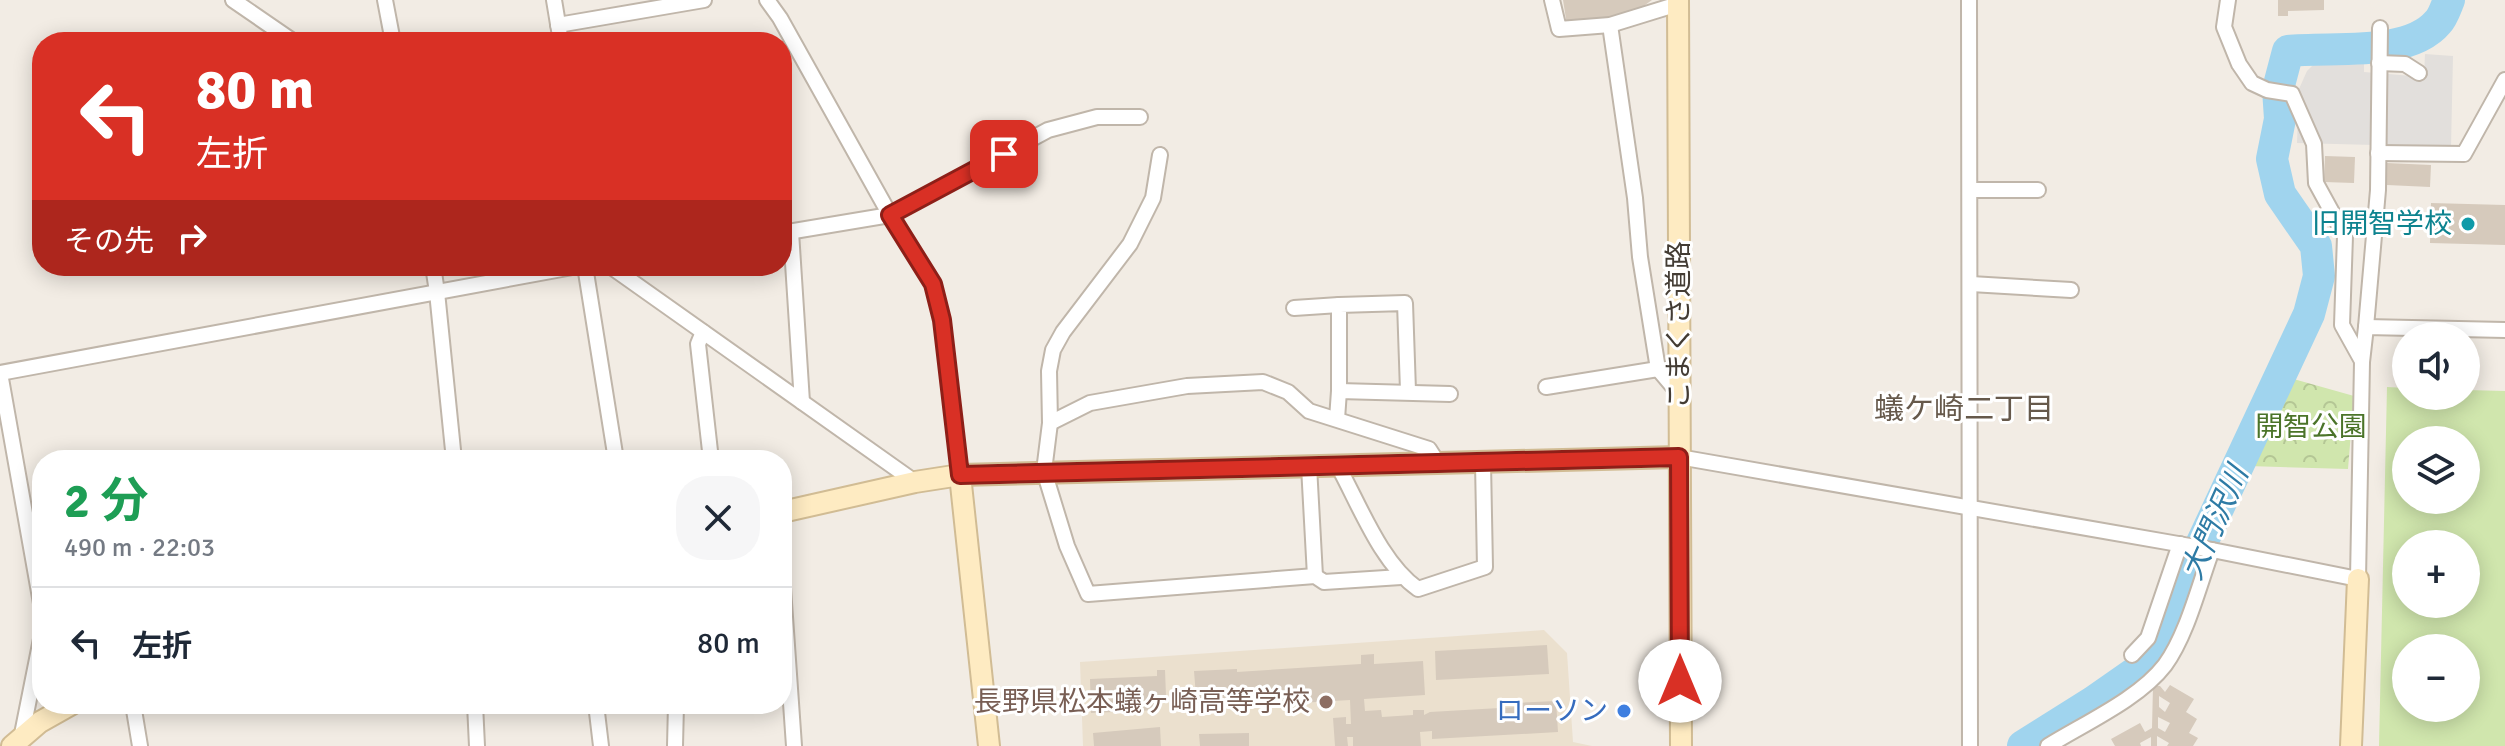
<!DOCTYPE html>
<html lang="ja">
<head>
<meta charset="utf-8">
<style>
  body { margin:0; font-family:Signika,"Noto Sans JP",sans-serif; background:#f6f6f7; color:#1f2937; height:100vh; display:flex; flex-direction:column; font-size:30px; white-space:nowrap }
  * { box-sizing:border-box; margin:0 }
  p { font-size:26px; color:#747a83 }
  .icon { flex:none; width:44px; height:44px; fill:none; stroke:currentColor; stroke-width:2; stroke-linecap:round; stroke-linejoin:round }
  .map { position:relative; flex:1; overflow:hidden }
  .sheet { position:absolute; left:32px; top:450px; width:760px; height:264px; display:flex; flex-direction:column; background:#fff; border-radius:32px; box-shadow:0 4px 20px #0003 }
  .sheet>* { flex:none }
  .banner { position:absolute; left:32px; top:32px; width:760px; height:244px; border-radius:32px; box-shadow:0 4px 20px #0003; background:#d93025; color:#fff; overflow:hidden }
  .controls { position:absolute; left:2392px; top:322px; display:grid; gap:16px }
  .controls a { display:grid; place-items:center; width:88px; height:88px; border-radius:50%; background:#fff; box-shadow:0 4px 20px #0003; font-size:40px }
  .pin { position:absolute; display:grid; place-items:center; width:68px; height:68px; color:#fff; margin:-34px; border-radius:16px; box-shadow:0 4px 12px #0006 }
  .me { position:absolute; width:88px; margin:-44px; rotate:0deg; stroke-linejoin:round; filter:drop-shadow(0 0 6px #0008) }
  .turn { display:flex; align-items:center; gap:28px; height:168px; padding:0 32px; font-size:36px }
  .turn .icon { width:104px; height:104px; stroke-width:2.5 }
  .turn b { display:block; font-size:56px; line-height:68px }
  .then { display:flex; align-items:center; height:76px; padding:0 32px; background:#0003; gap:16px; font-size:30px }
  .round { display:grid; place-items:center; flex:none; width:84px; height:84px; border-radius:32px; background:#f6f6f7 }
  .head { display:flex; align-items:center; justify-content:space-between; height:136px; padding:0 32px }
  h1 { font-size:48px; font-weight:700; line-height:60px; color:#1e9e55 }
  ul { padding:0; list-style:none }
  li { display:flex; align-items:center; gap:24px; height:112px; padding:0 32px; border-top:2px solid #e0e1e3 }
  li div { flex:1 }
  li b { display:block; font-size:30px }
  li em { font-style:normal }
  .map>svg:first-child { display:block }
</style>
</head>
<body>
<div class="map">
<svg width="2505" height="746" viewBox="0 0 2505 746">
  <defs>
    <pattern id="forest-crowns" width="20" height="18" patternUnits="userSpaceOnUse" patternTransform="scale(2)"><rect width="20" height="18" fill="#d0e6ad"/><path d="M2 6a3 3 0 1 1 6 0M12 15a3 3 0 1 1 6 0" fill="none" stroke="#b4c695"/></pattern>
  </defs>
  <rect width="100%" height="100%" fill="#f2ece4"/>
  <path fill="#ebe0ce" d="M1544,630L1567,653L1573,742L1592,746H1083L1080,662Z"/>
  <path fill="url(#forest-crowns)" d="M2290,378L2354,396L2348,469L2248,466Z"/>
  <path fill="#d0e6ad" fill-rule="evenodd" d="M2387,387L2406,388V396H2466V390L2505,391V746H2379ZM2406,440H2466V500H2406ZM2406,544H2466V604H2406ZM2406,648H2466V708H2406Z"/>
  <path fill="#e2dfdc" d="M2425,54L2453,56L2451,147L2297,143L2299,89L2307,71L2316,62L2364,60V72L2424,77Z"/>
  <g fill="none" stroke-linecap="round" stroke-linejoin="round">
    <path stroke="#a0d4ee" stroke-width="32" d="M2023,746L2093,702L2136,672L2159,647L2192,564L2309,314L2319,276L2316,246L2280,194L2272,159L2280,119L2278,89L2288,51C2331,46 2408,58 2438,22C2443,17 2446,7 2449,0"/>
  </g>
  <g fill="#d6cabc" fill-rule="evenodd">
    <path d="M1563,0H1652L1638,10L1613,18L1567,25Z"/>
    <path d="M2278,0H2324V10L2288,11V16H2278Z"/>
    <path d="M2325,156L2355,157L2354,183L2324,182Z"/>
    <path d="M2387,163L2431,165L2430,187L2387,185Z"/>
    <path d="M2431,203L2505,205V245L2430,243Z"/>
    <path d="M1547,645L1549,674L1436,680L1435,651Z"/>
    <path d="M1374,654V664L1423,661L1425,695L1364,699L1365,711L1381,710L1382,717L1413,715V710H1424V715L1430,712L1517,707L1516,703L1556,701L1558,732L1432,739V731L1420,732L1421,746H1353V737H1347L1348,746H1335L1333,718L1346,717V724H1351L1350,700L1197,709L1194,671L1237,669V672L1361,664V655Z"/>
    <path d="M1157,670H1165L1166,696H1159V710L1091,713L1090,679L1157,676Z"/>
    <path d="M2170,685L2194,699L2186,712L2197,719L2189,733L2198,738L2193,746H2167L2169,743L2157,736V746H2151V737L2140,743L2141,746H2115L2111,739L2140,723L2145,732L2152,728L2153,686H2160L2165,692ZM2159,696L2170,703L2165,712L2159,707ZM2158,717L2170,723L2165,732L2158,728Z"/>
    <path d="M1160,727L1161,746H1094L1093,733Z"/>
    <path d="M1249,733V746H1200L1199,734Z"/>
  </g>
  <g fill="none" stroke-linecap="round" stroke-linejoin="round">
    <defs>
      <g id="street">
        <path d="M233,0L294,42"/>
        <path d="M385,0L393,42"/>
        <path d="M554,0L561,42"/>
        <path d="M767,0L780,18L890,215L933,284L942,320L960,475"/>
        <path d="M1552,0L1559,29L1610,25L1678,4"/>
        <path d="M1969,0L1970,746"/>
        <path d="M2228,0L2224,27L2239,64L2252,83L2267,90L2292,94L2314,144L2316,183L2345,236L2342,325L2362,361"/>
        <path d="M558,25L704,0"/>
        <path d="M1610,25L1635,198L1640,257L1658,369L1680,395"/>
        <path d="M2379,63L2405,64L2419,73"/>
        <path d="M2378,153L2464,154L2505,80"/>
        <path d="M1160,155L1153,198L1130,244L1063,332L1053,350L1049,371L1050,423L1044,471L1067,546L1088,594L1315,576L1324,582L1401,577"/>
        <path d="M1971,190H2038"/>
        <path d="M791,232L802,402"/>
        <path d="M782,233L890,215L1048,130L1097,117H1140"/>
        <path d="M433,266L437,292L454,460"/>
        <path d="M585,266L616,460"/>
        <path d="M610,266L915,482"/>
        <path d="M1971,284L2071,290"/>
        <path d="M1294,308L1339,305"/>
        <path d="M2366,327L2378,190L2380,28"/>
        <path d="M703,332L698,344L711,460"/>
        <path d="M0,373L578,266"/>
        <path d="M0,373L42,609"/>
        <path d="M1546,387L1658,369"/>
        <path d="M1339,391V305L1405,303L1408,391"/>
        <path d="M1337,419L1339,391L1450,394"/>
        <path d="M1050,423L1090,403L1187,386L1263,382L1288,392L1309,411L1429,449L1438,463"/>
        <path d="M1679,457L2207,549L2358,579L2362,362L2366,327L2505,330"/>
        <path d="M1309,466L1315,576"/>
        <path d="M1338,466C1360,506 1381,563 1418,589L1485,567L1483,463"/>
        <path d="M782,574L794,746"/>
        <path d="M2132,655L2148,638L2180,544"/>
        <path d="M133,704L140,746"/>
        <path d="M475,704L477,746"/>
        <path d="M596,704L601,746"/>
        <path d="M21,739L42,634"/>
        <path d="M675,746L676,704"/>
        <path d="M2048,746C2085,723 2139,699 2165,665C2187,635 2199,585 2212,550"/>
      </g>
      <g id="secondary">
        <path d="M1678,0L1681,746"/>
        <path d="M960,475L989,746"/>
        <path d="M782,512L915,482L960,475L1679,457"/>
        <path d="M12,746L40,722L72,704"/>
        <path d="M2351,746L2358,579"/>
      </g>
    </defs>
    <use href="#street" stroke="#c0b6aa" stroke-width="18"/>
    <use href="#secondary" stroke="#d1bc94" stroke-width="24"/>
    <use href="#street" stroke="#fff" stroke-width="14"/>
    <use href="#secondary" stroke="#feebc2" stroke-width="20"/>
  </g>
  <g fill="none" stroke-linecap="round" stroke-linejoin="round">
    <defs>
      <path id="route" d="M1004,154L890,215L933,284L942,320L960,475L1679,457L1680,681"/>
    </defs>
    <use href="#route" stroke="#8d1f18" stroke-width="20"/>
    <use href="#route" stroke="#d93025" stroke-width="14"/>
  </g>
  <circle fill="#0f9aa8" stroke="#fff" stroke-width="3" cx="2468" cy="224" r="8"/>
  <circle fill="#8d6e63" stroke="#fff" stroke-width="3" cx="1326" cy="702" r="8"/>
  <circle fill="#3f7fe0" stroke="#fff" stroke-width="3" cx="1624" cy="711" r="8"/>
  <g text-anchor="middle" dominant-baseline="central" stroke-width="6" stroke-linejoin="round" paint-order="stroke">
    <g font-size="28" fill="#0d838f" stroke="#fff" text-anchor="end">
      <text x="2452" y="224">旧開智学校</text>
    </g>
    <g font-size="28" fill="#433c34" stroke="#fff">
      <text transform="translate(1679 325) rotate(-90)">こまくさ道路</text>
    </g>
    <g font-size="28" fill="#4b7429" stroke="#fff">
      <text x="2311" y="427">開智公園</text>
    </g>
    <g font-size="28" fill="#785e54" stroke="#fff" text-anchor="end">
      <text x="1310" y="702">長野県松本蟻ヶ崎高等学校</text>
    </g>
    <g font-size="28" fill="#366cbe" stroke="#fff" text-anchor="end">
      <text x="1608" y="711">ローソン</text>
    </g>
    <g font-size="30" fill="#66594b" stroke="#fff">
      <text x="1964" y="409">蟻ケ崎二丁目</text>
    </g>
    <g font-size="30" font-style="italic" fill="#2e7ba5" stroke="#fff">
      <text transform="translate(2215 523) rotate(-66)">大門沢川</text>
    </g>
  </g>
</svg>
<div class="controls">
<a><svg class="icon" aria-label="sound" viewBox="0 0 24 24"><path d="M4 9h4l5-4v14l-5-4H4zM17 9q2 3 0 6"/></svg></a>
<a><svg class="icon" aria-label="layers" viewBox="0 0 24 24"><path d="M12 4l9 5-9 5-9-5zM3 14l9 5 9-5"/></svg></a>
<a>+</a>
<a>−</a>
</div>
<div class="pin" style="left:1004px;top:154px;background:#d93025"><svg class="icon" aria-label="arrive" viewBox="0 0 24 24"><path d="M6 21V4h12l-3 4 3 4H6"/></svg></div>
<svg class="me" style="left:1680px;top:681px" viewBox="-20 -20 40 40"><circle r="19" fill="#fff"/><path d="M0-13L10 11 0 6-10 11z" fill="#d93025"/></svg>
<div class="banner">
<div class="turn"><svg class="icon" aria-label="left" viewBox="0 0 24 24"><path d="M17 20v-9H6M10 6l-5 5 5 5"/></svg><div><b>80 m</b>左折</div></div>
<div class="then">その先<svg class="icon" aria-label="right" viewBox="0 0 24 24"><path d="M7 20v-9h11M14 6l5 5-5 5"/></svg></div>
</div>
<section class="sheet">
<div class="head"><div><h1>2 分</h1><p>490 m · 22:03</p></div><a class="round"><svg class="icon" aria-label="close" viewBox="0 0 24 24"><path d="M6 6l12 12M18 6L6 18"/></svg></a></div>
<ul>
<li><svg class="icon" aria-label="left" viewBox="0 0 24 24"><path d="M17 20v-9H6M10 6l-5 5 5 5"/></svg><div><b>左折</b></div><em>80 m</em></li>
</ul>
</section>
</div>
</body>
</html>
